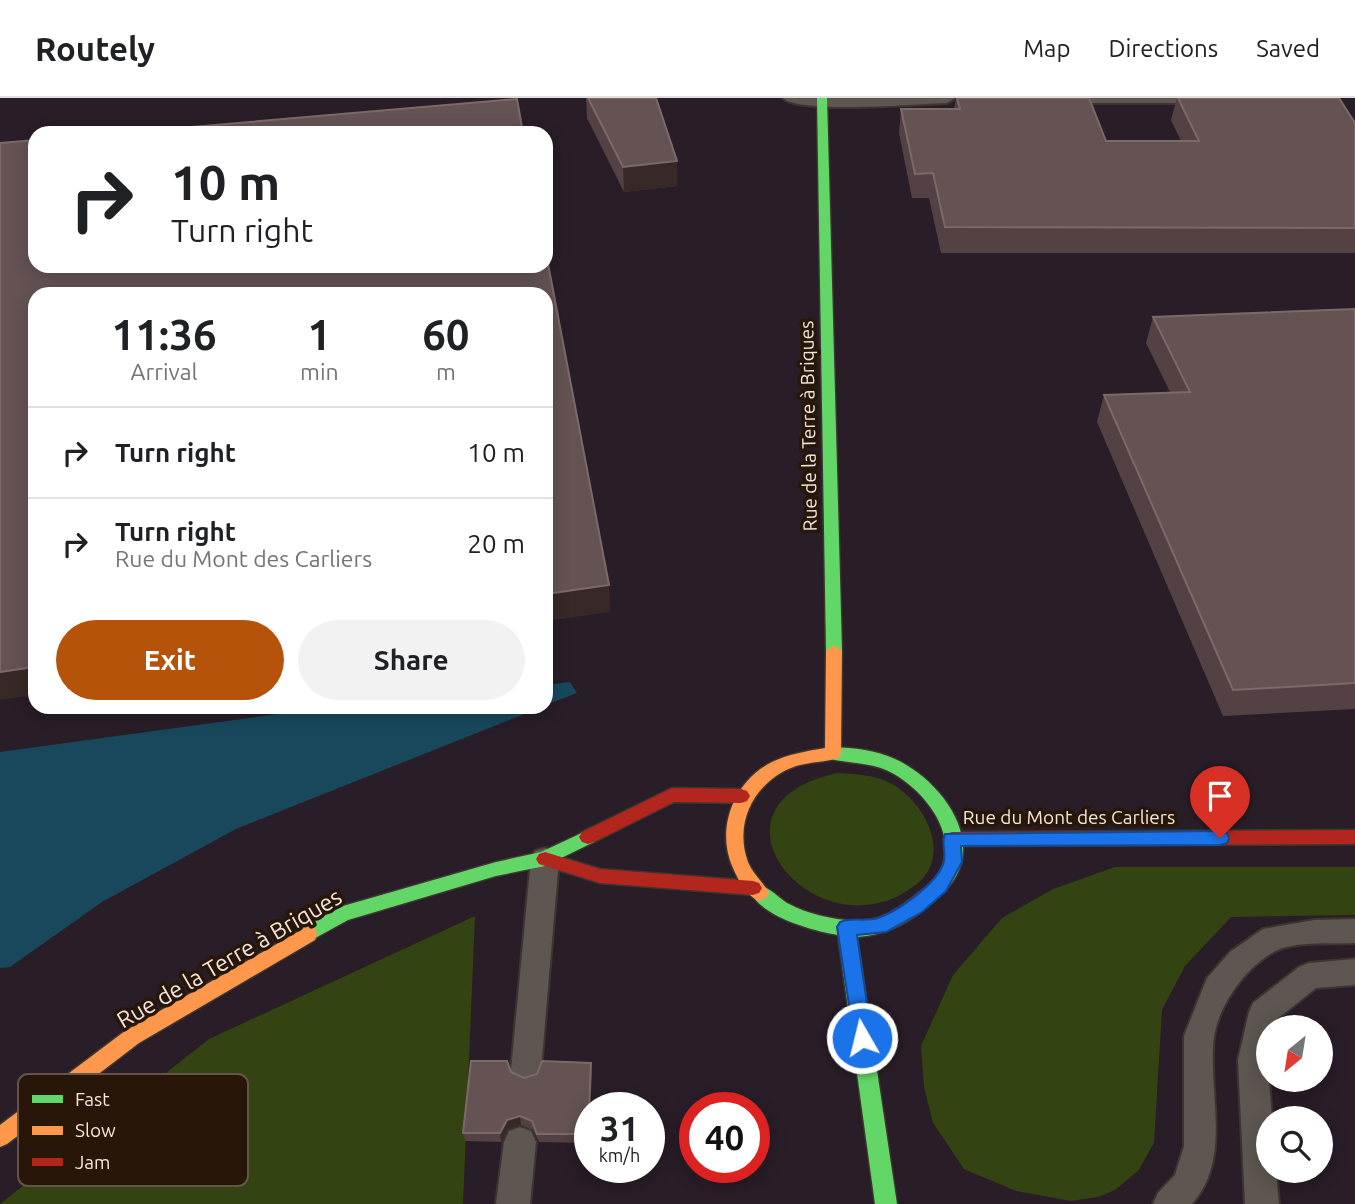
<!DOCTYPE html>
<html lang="en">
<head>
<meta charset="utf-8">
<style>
  body { margin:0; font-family:Ubuntu,sans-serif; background:#f2f2f2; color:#202124; height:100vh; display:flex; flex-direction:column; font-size:26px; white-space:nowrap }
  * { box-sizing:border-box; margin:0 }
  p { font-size:23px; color:#757577 }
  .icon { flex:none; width:38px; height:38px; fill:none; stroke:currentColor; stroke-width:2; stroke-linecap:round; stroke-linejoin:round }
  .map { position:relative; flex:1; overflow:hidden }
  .side { position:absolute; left:28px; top:189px; width:525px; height:427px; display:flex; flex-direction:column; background:#fff; border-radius:21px; box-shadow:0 4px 18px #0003 }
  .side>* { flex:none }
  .hud { position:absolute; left:28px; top:28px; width:525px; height:147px; border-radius:21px; box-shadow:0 4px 18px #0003; background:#fff; color:#202124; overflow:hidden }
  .needle { width:46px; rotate:210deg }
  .tools { position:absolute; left:1256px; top:917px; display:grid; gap:14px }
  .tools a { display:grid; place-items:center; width:77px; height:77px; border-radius:50%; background:#fff; box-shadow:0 4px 18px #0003; font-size:35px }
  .speed { position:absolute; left:574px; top:994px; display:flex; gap:14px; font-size:35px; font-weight:700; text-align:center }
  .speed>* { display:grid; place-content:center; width:91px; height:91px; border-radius:50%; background:#fff; box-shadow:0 4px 18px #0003; line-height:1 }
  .speed small { font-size:18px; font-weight:400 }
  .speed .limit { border:10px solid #d22; background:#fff; color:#111 }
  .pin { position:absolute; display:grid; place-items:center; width:60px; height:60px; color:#fff; margin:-72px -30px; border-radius:50% 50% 50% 0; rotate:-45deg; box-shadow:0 0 7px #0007 }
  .pin .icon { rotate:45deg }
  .me { position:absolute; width:77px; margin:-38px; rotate:352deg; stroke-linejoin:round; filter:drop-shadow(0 0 5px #0008) }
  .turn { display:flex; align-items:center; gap:24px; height:147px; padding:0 28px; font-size:32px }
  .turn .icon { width:91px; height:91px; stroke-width:2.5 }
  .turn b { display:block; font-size:49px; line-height:60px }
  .eta { display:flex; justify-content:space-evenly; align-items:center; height:119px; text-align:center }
  .eta b { font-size:42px; font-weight:700; line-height:49px }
  .action { display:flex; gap:14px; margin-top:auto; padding:14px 28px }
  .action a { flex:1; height:80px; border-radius:42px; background:#b45309; color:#fff; font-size:28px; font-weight:700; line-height:80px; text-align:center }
  .action a+a { background:#f2f2f2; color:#202124 }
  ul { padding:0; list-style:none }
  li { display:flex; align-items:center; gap:21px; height:91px; padding:0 28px; border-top:2px solid #e0e0e0 }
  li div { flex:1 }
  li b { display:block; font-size:26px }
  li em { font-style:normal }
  header { display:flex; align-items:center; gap:42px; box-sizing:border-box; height:98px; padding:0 35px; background:#fff; border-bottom:2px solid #e0e0e0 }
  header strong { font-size:33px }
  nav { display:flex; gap:38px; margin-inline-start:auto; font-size:24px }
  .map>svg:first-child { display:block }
</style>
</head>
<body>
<header>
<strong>Routely</strong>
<nav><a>Map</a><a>Directions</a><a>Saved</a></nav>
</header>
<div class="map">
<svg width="1355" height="1106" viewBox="0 0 1355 1106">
  <rect width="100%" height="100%" fill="#211810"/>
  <path fill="#291d27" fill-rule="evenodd" d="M0,0H1355V1106H0ZM35,35H546V168H35ZM35,196H546V609H35ZM1269,929H1321V982H1269ZM590,1010H649V1069H590ZM695,1010H754V1069H695ZM1269,1020H1321V1073H1269Z"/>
  <g fill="#344312">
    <path d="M838,675C856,676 874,677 890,685C924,702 953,757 917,786C818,864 688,706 838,675Z"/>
    <path d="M1115,769H1355V817L1231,819L1185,868L1162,912L1154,1045L1138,1073L1115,1092L1098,1099L1071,1103L1016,1093L964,1071L933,1025L924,989L921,948L953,877L1002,820L1053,791Z"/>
    <path d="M475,818L463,1106H0L209,941Z"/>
  </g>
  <g fill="#19485d">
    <path d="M570,584L577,595L546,607V587Z"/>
    <path d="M328,609H542L236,731L102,804L10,869L0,870V654Z"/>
  </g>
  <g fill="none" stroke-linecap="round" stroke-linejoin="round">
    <defs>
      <g id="lane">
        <path d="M783,0H955L947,5C919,6 799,16 783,0Z"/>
        <path d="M992,0H1227L1219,5H1000Z"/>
        <path d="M545,750L555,753L559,761L541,972L537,982L526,986L515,982L511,972L531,761L535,753Z"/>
        <path d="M1355,821V845C1332,846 1302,843 1280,851C1266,856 1251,871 1242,881C1229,897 1217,918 1214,939C1207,994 1233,1059 1192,1106H1153L1158,1095L1175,1077L1184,1048V938L1207,880L1230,854L1263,831L1314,822Z"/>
        <path d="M1355,861V887L1316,890L1277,921L1276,929H1269V982L1272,1020H1269V1073H1276L1279,1106H1245L1238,962L1249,914L1253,905L1299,869L1309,865Z"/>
        <path d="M520,1029L531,1033L536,1044L530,1106H496L504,1044L509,1033Z"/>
      </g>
      <g id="fast">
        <path d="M817,0H827L842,553L834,559L826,553Z"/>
        <path d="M833,649C854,650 876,652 895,661C933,678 977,728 959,772C952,789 938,800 924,811C904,828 883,837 857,839L897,1106H875L838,837C813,833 763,819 751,795L754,790L760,787C771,791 778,799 787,805C807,816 832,821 854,823C878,824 894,814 912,800C923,791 937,782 942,769C956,734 926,697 899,679C876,663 852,667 827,660L825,655L827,650Z"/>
        <path d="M588,732L594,734L597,739L594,744L545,768L496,778L348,822L308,844L301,842L299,836L301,830L343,808L496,764L541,754Z"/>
      </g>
      <g id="slow">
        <path d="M834,547L842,553L841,655L839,660C825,664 810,664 796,668C756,682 733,723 748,764C753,776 763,784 769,795L766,800L760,803C746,798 739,783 733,770C715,731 734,683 772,664C789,656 807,653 825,650L826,553Z"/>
        <path d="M308,828L315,830L317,836L315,842L139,945L7,1046L0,1049V1027L125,933Z"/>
      </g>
      <g id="jam">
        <path d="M672,690L741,691L747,693L750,698L747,703L741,705L674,704L594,744L588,746L582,744L579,739L582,734Z"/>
        <path d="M1355,732V746L952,748L946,746L943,741L946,736L952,734Z"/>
        <path d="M545,754L600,771L753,783L759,785L762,790L759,795L753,797L600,785L539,766L536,761L539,756Z"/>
      </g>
    </defs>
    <use href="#lane" stroke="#3d3530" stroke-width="4"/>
    <use href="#fast" stroke="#3d3530" stroke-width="3"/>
    <use href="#slow" stroke="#3d3530" stroke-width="3"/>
    <use href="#jam" stroke="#3d3530" stroke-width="3"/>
    <use href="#lane" fill="#5e5751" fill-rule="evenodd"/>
    <use href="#fast" fill="#63d668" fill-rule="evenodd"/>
    <use href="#slow" fill="#ff974d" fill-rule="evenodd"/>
    <use href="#jam" fill="#b3261e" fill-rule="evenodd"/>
  </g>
  <g fill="#544143">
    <path d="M586,0H656L677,88L624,94L587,20Z"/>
    <path d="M956,0H1089L1106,43H1181L1171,22L1177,0H1339L1355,25V155H941L929,100H912L899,35L901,11H954Z"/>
    <path d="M1355,211V611L1223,618L1097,324L1104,297L1170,294L1146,245L1153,219Z"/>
    <path d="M592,974L589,1045L539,1044L533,1032L521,1027L508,1031L501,1044L465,1043L463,1035L524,980Z"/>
  </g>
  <g fill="#382928">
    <path d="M677,63V88L624,94L623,69Z"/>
    <path d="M609,487L610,514L546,523V496Z"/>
    <path d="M35,569V597L0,602V574Z"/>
    <path d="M591,965L592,974L589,1045L588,1036Z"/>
    <path d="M520,1018L521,1027L508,1031L501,1044L500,1035L507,1022Z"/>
  </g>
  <g fill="#655354" stroke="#7b6a69" stroke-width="2">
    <path d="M588,0H656L677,63L623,69Z"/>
    <path d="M957,0H1089L1106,43H1199L1178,0H1339L1355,25V130L945,129L933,75L915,76L901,11H960Z"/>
    <path d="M517,1L523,35H121Z"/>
    <path d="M35,42V168H546V155L609,487L546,496V196H35V569L0,574V45Z"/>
    <path d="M1355,211V585L1233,592L1104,297L1190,294L1153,219Z"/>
    <path d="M471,963H507L511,974L524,980L537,976L542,963L591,965L588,1036H537L532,1023L520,1018L507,1022L500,1035H463Z"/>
  </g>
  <path fill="#1a73e8" stroke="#114b97" stroke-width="2" d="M1220,733L1227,735L1229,740L1227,745L1220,747L961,748L962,764L946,793L922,814L886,834L857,837L872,940L869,946L862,949L855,946L837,829L840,824C852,819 866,824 878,820C898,813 939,785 944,763C946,753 941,745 945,736Z"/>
  <g text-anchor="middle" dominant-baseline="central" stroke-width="7" stroke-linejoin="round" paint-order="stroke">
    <g font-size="19" fill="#f1e5dc" stroke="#281709">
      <text transform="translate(808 328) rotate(-91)">Rue de la Terre à Briques</text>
      <text x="1069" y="719">Rue du Mont des Carliers</text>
    </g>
    <g font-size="23" fill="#f1e5dc" stroke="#281709">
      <text transform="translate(229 860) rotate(-30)">Rue de la Terre à Briques</text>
    </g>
  </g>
  <rect x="18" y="976" width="230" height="112" rx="10" fill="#281709" stroke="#645548" stroke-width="2"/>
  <rect x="32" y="997" width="31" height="8" fill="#63d668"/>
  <rect x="32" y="1028" width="31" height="9" fill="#ff974d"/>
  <rect x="32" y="1060" width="31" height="8" fill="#b3261e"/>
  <g font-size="19" fill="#f1e5dc">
    <text x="75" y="1008">Fast</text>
    <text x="75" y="1039">Slow</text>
    <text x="75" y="1071">Jam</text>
  </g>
</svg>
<div class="tools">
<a><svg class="needle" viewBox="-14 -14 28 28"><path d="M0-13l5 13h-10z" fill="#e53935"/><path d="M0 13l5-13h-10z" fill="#757577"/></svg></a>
<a><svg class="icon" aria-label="search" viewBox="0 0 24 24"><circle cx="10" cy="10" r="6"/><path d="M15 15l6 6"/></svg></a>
</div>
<div class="speed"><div>31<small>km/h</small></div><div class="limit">40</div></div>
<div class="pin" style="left:1220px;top:740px;background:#d93025"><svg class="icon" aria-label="arrive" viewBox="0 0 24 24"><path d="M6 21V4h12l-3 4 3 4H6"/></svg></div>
<svg class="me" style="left:862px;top:940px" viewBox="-20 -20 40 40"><circle r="17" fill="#1a73e8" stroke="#fff" stroke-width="3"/><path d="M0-11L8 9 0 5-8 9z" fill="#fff"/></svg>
<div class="hud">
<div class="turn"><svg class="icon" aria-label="right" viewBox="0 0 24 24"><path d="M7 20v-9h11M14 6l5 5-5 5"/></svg><div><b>10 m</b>Turn right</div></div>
</div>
<section class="side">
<div class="eta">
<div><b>11:36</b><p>Arrival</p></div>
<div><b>1</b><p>min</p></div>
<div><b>60</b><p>m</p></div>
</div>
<ul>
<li><svg class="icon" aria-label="right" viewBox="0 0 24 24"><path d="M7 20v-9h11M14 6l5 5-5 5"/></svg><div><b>Turn right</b></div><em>10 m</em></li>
<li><svg class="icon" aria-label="right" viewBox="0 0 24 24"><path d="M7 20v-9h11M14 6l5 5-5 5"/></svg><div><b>Turn right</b><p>Rue du Mont des Carliers</p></div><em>20 m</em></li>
</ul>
<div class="action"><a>Exit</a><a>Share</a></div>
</section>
</div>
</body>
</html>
